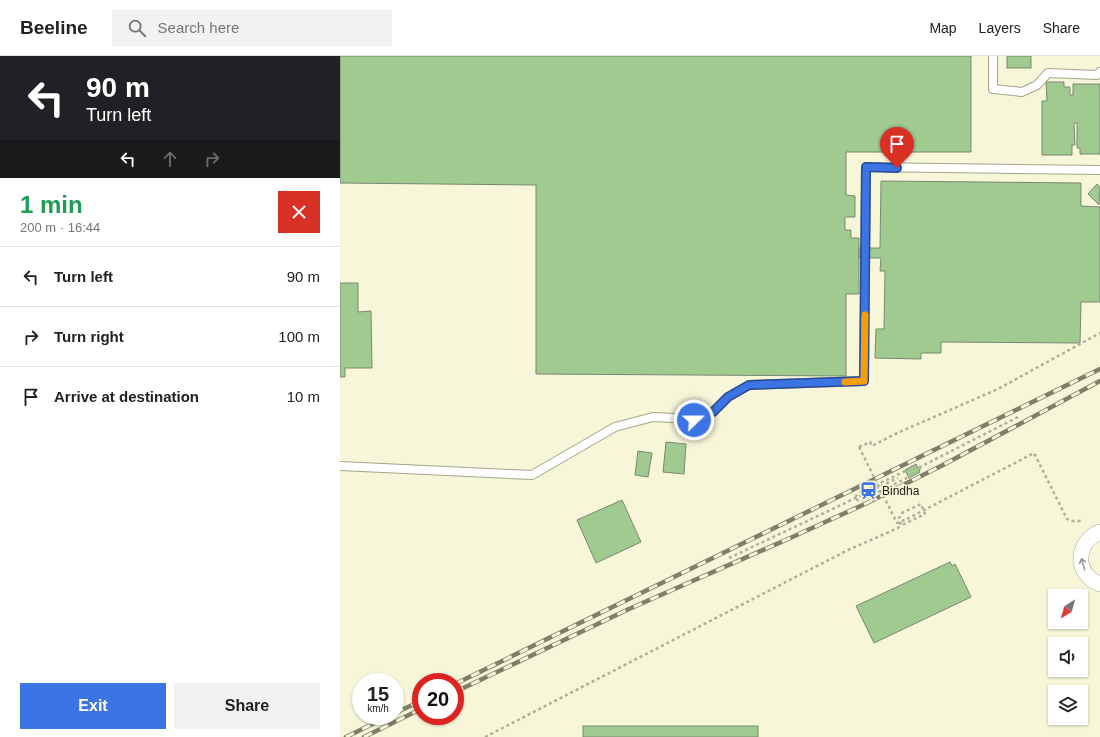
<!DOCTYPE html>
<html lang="en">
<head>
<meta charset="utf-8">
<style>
  body { margin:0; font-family:Helvetica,sans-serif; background:#f2f2f2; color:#202124; height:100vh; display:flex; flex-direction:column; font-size:15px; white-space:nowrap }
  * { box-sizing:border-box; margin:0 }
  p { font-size:13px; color:#757577 }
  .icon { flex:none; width:22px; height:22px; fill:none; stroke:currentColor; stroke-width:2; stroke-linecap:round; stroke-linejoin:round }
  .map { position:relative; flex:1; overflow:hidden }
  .panel { display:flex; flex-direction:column; background:#fff; width:340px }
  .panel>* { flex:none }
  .guide { background:#202124; color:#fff; overflow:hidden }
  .needle { width:26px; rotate:217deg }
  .buttons { position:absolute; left:708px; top:533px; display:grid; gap:8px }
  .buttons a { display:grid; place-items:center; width:40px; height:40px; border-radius:0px; background:#fff; box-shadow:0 1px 3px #0004; font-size:20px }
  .speed { position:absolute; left:12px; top:617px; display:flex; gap:8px; font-size:20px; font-weight:700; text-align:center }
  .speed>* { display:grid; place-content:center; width:52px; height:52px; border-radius:50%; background:#fff; box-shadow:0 1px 3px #0004; line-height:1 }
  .speed small { font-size:10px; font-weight:400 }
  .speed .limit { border:6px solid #d22; background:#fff; color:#111 }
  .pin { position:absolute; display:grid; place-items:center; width:34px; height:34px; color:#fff; margin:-41px -17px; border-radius:50% 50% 50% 0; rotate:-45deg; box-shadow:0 0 4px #0007 }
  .pin .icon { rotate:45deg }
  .me { position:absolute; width:44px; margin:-22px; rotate:68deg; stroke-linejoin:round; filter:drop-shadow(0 0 3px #0008) }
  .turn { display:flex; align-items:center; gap:14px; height:84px; padding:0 20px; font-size:18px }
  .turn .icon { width:52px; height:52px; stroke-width:2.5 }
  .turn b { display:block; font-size:28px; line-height:34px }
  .lanes { display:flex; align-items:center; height:38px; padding:0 20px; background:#0003; justify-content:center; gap:20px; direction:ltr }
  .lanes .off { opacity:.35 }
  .round { display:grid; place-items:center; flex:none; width:42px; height:42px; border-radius:0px; background:#f2f2f2 }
  .overview { display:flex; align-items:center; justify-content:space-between; height:68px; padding:0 20px }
  h1 { font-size:24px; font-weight:600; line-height:30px; color:#1e9e55 }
  .action { display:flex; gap:8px; margin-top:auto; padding:8px 20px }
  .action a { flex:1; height:46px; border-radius:0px; background:#3c74e3; color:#fff; font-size:16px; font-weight:600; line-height:46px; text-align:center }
  .action a+a { background:#f2f2f2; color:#202124 }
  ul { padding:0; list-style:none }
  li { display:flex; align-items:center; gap:12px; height:60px; padding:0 20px; border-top:1px solid #e0e0e0 }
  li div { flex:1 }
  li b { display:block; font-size:15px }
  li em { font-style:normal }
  header { display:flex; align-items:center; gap:24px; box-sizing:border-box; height:56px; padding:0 20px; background:#fff; border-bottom:1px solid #e0e0e0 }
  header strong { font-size:19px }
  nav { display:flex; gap:22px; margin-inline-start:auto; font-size:14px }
  .search { width:280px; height:36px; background:#f2f2f2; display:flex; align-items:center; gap:10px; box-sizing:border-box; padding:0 14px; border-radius:0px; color:#757577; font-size:15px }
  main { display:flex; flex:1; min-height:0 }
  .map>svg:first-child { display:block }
</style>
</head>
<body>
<header>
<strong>Beeline</strong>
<div class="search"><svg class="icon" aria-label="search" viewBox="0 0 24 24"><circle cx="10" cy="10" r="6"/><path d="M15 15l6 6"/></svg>Search here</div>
<nav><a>Map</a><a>Layers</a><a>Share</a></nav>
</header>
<main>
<section class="panel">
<div class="guide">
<div class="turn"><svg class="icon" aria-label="left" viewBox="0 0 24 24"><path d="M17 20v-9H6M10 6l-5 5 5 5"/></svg><div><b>90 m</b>Turn left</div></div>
<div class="lanes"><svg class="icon" aria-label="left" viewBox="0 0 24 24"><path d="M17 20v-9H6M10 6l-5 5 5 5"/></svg><svg class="icon off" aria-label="ahead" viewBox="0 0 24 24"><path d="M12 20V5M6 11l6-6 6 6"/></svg><svg class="icon off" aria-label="right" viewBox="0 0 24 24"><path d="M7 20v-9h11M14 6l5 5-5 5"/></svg></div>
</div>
<div class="overview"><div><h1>1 min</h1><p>200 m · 16:44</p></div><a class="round" style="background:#d93025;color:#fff"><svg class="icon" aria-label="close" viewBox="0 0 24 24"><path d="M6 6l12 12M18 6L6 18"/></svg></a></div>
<ul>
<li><svg class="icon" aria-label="left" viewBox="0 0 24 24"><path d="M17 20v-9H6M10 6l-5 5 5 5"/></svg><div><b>Turn left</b></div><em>90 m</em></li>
<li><svg class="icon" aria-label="right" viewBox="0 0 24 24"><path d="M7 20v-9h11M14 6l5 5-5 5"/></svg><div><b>Turn right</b></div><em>100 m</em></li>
<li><svg class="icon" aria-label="arrive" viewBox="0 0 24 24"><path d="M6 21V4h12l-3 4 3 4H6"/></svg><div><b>Arrive at destination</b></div><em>10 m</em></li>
</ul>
<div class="action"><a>Exit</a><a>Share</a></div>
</section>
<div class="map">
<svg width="760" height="681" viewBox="0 0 760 681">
  <rect width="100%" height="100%" fill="#f7f6d9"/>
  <g fill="#a1ca90" stroke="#788872">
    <path d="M0,0H631V96H506V139L515,140V161H505V174H511V182H519V238H506V320L196,318V129L0,127Z"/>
    <rect x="667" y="0" width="24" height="12"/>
    <path d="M706,26H724V31H730V39H733V28H760V98H740V92H737V67H734L735,89H732V99H702V45H707Z"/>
    <path d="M541,125L741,127V150L760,151V246H741L740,287L601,286V297H581V303L535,302L536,273H544L545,215H540L541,202H519V192H540Z"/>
    <path d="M757,128L760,131L759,149L748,138Z"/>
    <path d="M0,227H18V256L31,255L32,312H5V321H0Z"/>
    <path d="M326,386L346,388L344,418L323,416Z"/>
    <path d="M298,395L312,397L308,421L295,419Z"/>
    <path d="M576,408L580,416L569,422L565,414Z"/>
    <path d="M282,444L301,486L256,507L237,464Z"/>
    <path d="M610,506L612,510L615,508L631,541L534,587L516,550Z"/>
    <rect x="243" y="670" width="175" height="11"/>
  </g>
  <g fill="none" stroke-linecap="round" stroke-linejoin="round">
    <defs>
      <g id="lane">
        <path d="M653,0V33L682,36L697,29L708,17L757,19L760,16"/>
        <path d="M0,410L192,419L275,371L313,361L354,363L373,356L388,341L409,329L524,325L526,111L760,114"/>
      </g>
      <path id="street" d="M760,476C735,486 734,519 760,528"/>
    </defs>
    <use href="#lane" stroke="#a5a58a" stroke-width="10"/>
    <use href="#street" stroke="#a5a58a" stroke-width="16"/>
    <g stroke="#b0b099" stroke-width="2.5" stroke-dasharray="3 3" stroke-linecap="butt">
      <path d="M519,391L530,386L532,390L555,378L658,333L760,277"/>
      <path d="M580,411L579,416L520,445L515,443L517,438L576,410L580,411L680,360"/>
      <path d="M567,463L694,397L727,463L731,465H743"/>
      <path d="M389,502L558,422"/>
      <path d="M145,681L508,494L556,473L561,470L559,462L562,457L581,448L585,458L562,469"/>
    </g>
    <use href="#lane" stroke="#fff" stroke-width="8"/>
    <use href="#street" stroke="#fff" stroke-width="15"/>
    <defs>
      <g id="rail">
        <path d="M115,628L760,313"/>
        <path d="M115,636L289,553L448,483L527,447L603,409L760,325"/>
        <path d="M55,657L81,645"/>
        <path d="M6,681L49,660"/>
        <path d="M24,681L81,653"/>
      </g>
    </defs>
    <use href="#rail" stroke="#7f7f6c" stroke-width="4.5"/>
    <use href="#rail" stroke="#f7f6d9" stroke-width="3" stroke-dasharray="9" stroke-linecap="butt"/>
    <path stroke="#b0b099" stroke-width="2.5" stroke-dasharray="3 3" stroke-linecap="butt" d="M519,391L557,467L567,463"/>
  </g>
  <defs><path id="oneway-shaft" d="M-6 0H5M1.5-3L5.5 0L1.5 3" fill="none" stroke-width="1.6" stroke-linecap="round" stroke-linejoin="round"/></defs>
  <use stroke="#9b9b96" href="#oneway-shaft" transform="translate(743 508) rotate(-106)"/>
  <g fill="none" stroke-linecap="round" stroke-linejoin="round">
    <defs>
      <path id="route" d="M354,364L373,356L388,341L409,329L524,325L526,111L557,112"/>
    </defs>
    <use href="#route" stroke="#274b94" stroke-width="10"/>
    <use href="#route" stroke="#3c74e3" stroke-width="7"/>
    <path stroke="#f59e0b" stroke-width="7" d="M505,326L524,325L525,259"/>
  </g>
  <defs>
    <symbol id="station-bare" viewBox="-9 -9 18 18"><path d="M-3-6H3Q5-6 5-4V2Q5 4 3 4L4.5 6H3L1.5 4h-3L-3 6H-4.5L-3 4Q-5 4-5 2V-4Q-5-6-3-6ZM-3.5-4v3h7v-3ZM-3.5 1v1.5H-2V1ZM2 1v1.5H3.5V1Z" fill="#3c74e3" stroke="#f7f6d9" stroke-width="2.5" paint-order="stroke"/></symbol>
  </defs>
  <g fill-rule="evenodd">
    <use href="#station-bare" x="516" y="422" width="25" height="25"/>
  </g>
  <g text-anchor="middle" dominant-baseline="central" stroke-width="3" stroke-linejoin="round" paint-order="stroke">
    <g font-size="12" fill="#212116" stroke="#f7f6d9" text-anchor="start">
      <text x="542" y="435">Bindha</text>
    </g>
  </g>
</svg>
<div class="buttons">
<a><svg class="needle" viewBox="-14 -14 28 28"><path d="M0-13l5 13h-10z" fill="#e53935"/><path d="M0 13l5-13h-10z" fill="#757577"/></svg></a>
<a><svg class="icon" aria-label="sound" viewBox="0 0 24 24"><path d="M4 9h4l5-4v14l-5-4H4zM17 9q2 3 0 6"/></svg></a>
<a><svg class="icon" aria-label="layers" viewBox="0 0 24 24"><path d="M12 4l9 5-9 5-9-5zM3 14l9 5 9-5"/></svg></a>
</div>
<div class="speed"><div>15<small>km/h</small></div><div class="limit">20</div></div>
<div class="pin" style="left:557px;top:112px;background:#d93025"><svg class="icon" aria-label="arrive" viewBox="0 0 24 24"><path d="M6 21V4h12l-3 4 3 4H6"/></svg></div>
<svg class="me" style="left:354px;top:364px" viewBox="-20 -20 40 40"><circle r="17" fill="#3c74e3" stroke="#fff" stroke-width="3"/><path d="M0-11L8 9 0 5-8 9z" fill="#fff"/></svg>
</div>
</main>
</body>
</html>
